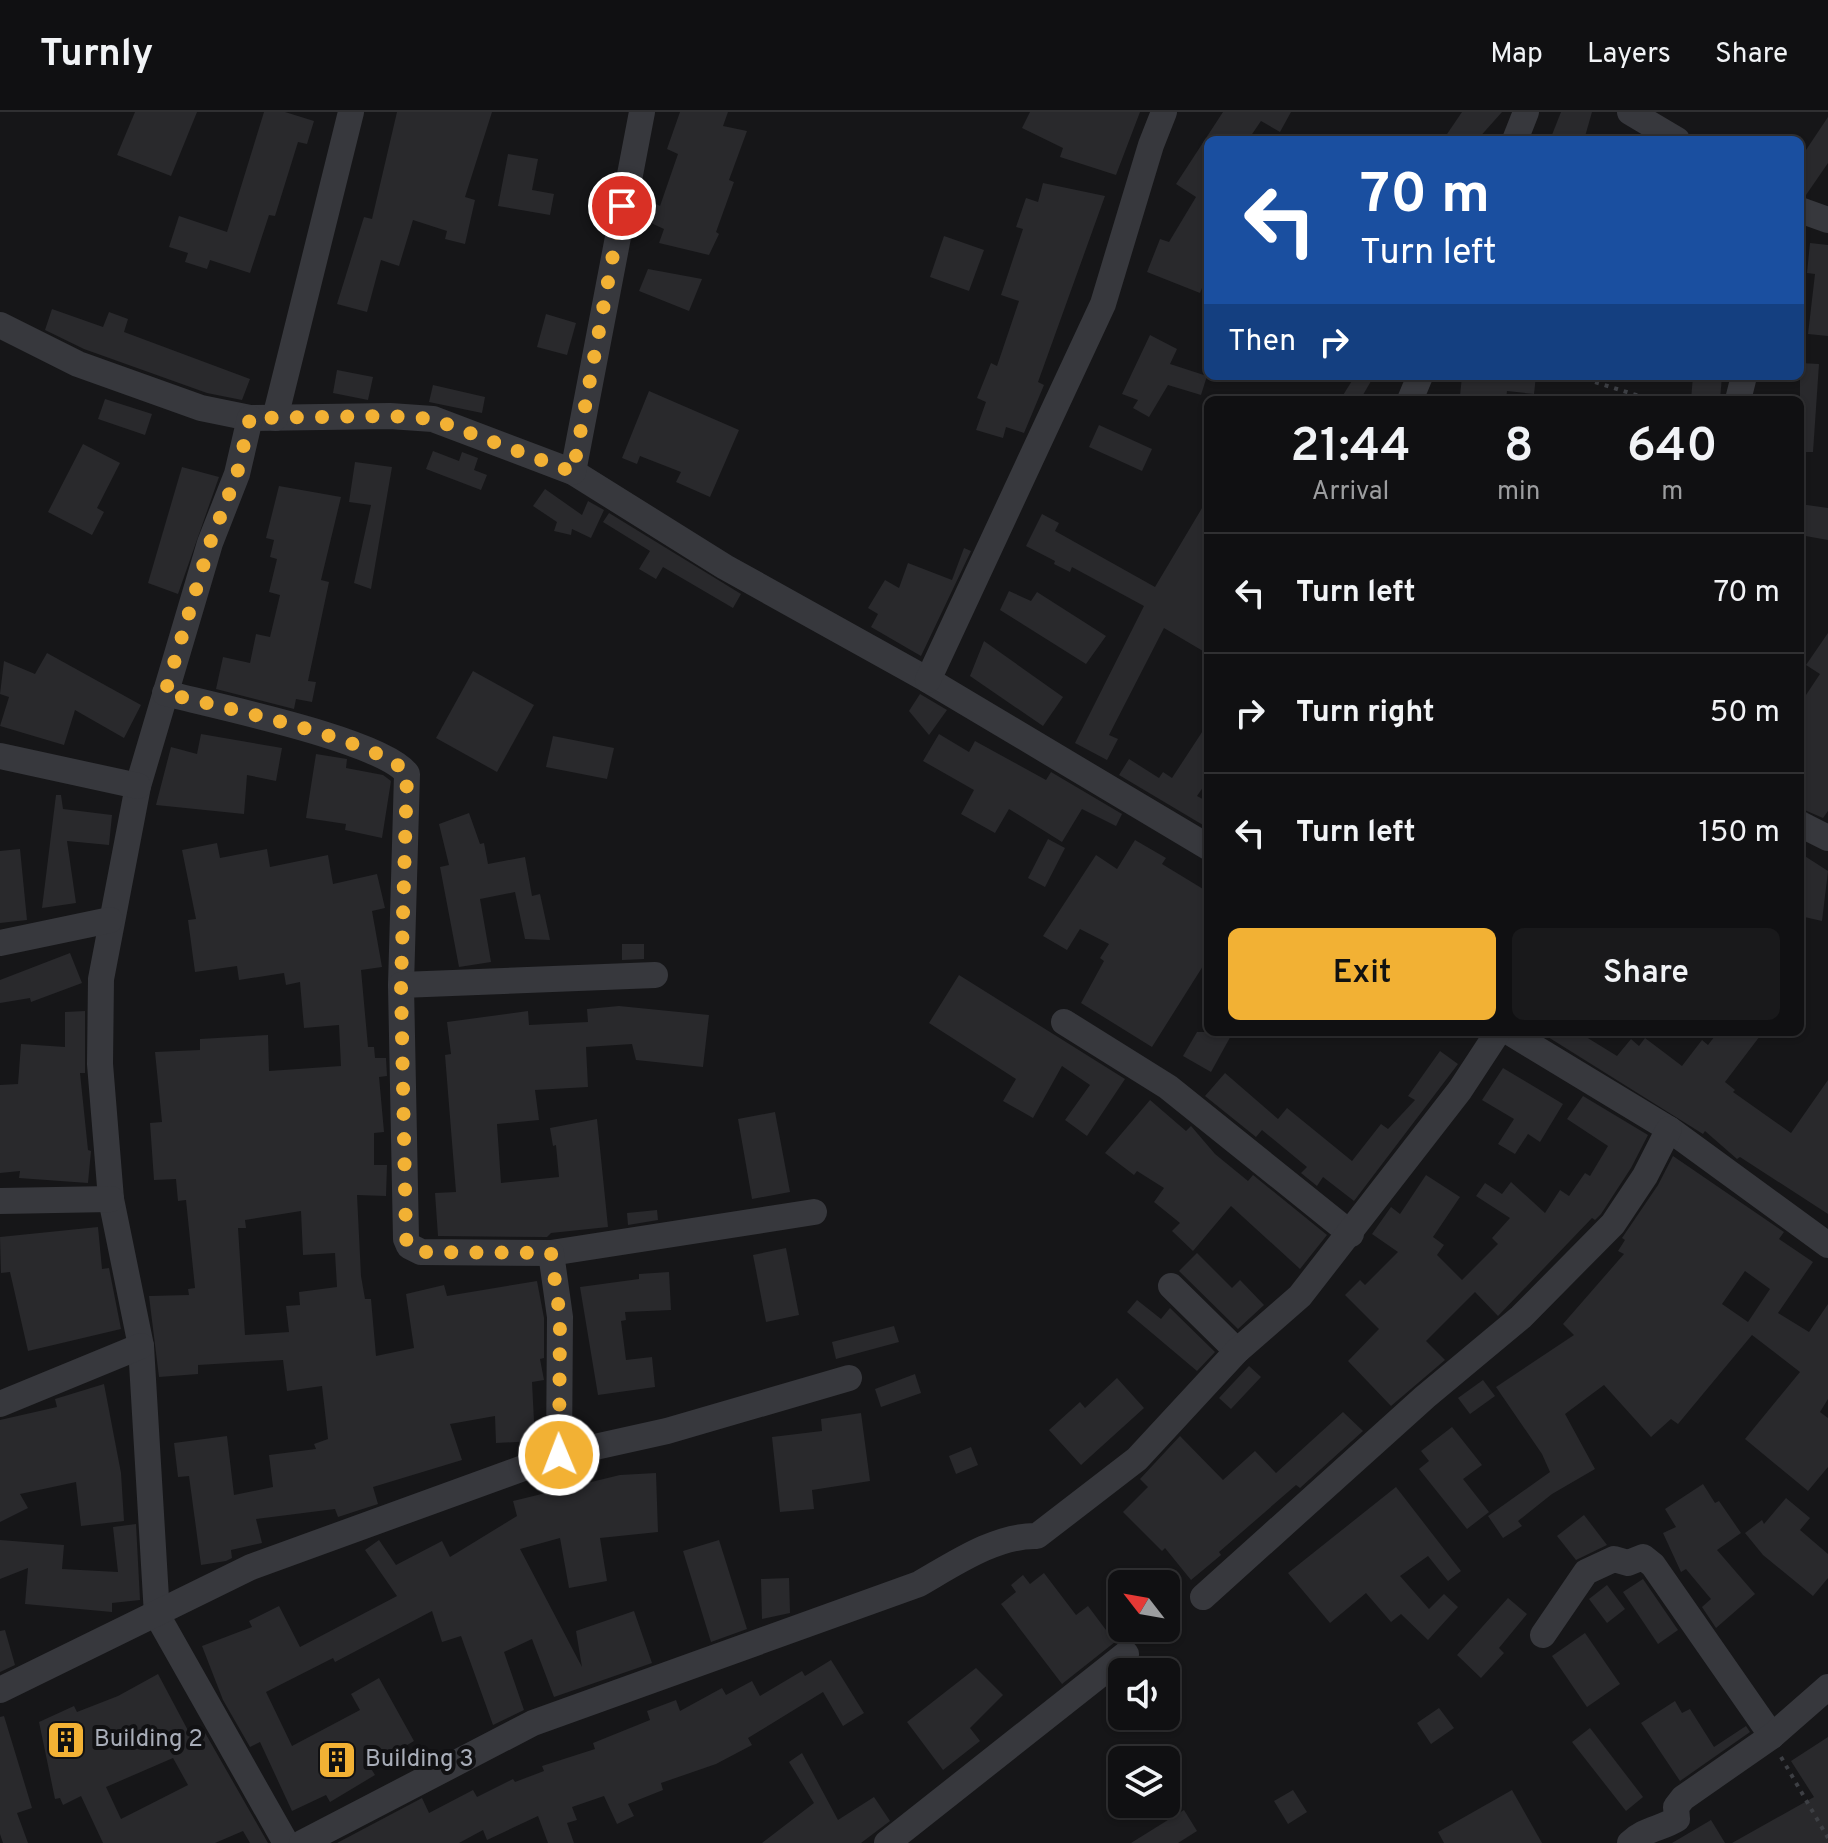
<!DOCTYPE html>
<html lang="en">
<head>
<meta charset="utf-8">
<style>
  body { margin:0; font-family:Overpass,sans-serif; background:#19191b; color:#f1f3f6; height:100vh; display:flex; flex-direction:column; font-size:30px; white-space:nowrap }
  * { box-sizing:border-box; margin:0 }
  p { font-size:26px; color:#9c9d9f }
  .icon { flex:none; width:44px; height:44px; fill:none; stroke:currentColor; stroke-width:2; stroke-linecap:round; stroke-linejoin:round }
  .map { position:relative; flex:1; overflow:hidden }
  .panel { position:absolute; left:1204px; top:284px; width:600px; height:640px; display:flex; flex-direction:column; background:#101012; border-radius:12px; box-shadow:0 2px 6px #0004,0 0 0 2px #303032 }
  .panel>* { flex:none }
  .hud { position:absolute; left:1204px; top:24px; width:600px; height:244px; border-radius:12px; box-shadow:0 2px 6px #0004,0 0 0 2px #303032; background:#1a4fa0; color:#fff; overflow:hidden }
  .needle { width:52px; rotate:301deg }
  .controls { position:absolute; left:1108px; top:1458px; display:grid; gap:16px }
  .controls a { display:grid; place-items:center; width:72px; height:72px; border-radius:12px; background:#101012; box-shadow:0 2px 6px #0004,0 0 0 2px #303032; font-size:40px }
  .pin { position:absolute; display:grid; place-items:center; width:68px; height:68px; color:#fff; margin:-34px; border:4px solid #fff; border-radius:50%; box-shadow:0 2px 8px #0007 }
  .me { position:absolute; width:88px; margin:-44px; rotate:359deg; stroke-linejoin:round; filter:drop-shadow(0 0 6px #0008) }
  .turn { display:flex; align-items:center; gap:28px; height:168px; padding:0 24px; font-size:36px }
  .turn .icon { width:104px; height:104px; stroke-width:2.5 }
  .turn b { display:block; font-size:56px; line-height:68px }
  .then { display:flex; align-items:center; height:76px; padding:0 24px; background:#0003; gap:16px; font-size:30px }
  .eta { display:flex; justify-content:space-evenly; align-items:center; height:136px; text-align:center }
  .eta b { font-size:48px; font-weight:600; line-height:56px }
  .action { display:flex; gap:16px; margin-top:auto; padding:16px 24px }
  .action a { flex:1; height:92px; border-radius:12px; background:#f2b134; color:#111; font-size:32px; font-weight:600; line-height:92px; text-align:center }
  .action a+a { background:#19191b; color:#f1f3f6 }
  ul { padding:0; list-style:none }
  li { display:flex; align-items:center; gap:24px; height:120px; padding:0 24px; border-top:2px solid #303032 }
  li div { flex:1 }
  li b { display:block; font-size:30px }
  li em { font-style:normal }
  header { display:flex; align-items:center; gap:48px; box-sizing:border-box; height:112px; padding:0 40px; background:#101012; border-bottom:2px solid #303032 }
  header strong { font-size:38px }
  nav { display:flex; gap:44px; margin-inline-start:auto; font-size:28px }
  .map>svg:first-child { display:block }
</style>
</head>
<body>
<header>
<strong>Turnly</strong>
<nav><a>Map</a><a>Layers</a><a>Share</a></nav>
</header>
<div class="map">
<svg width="1828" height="1731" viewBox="0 0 1828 1731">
  <rect width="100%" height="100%" fill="#161618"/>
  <g fill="#29292c" fill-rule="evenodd">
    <path d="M135,0H197L171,64L117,43Z"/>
    <path d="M264,0H285L314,9L307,32L298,30L275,104L269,103L250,161L210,148L207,157L185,150L188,141L169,135L179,104L227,120Z"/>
    <path d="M397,0H492L465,85L475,88L465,132L445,127L447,119L413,108L399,154L381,148L367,200L337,192L364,105L372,107Z"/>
    <path d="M680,0H728L723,14L747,19L729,68L734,70L716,120L719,122L709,143L659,131L664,117L638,105L645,86L660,94L678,42L667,37Z"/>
    <path d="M1030,0H1140L1116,63L1060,45L1063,36L1022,16Z"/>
    <path d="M1223,0H1291L1280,20L1261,9L1248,28H1208V161L1200,181L1147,160L1160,127L1169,130L1196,85L1176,72Z"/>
    <path d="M1462,0H1502L1477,28H1443Z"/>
    <path d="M1561,0H1592L1584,28H1550Z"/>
    <path d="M1828,5V51L1806,83L1800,82V47Z"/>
    <path d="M508,42L538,47L532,78L554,82L550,103L498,94Z"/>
    <path d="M1043,71L1105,84L1038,270L1044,273L1024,321L1006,315L1003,326L976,318L986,290L977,286L991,251L997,254L1019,189L1001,183L1023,117L1016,115L1026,86L1038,90Z"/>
    <path d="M944,124L984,138L969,179L930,165Z"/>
    <path d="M1810,131L1828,133V224L1808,222L1815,162L1807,161Z"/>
    <path d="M648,157L702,167L689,199L639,179Z"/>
    <path d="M52,197L103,215L109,200L128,207L124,220L250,267L242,288L207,281L84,237L45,218Z"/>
    <path d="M546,202L576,211L567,243L537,235Z"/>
    <path d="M1150,223L1177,237L1170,252L1207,264L1201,283L1168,273L1149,305L1133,296L1138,288L1122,282Z"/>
    <path d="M1800,251L1819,252L1813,340H1800Z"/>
    <path d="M337,258L373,265L368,288L333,281Z"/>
    <path d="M1355,264H1374L1360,288H1340Z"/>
    <path d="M1462,264H1536L1534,282L1507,279L1506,288L1460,284Z"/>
    <path d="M1693,264H1722L1720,288H1691Z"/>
    <path d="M433,273L485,285L482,301L429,290Z"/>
    <path d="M649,279L739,318L710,385L676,370L681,360L640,344L637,352L622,346Z"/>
    <path d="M105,287L152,302L145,323L98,307Z"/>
    <path d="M1099,313L1152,337L1142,359L1089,335Z"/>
    <path d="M83,332L120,351L97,396L104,400L92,423L48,400Z"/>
    <path d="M433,339L459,349L462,340L478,346L474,358L487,363L481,378L426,357Z"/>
    <path d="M355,350L392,355L371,477L354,471L371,393L349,390Z"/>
    <path d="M182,355L219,365L178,482L148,471Z"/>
    <path d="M279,374L341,385L321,468L329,470L308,569L316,570L312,590L296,587L294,597L216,577L223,545L250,551L256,522L270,525L280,483L269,480L277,447L270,445L274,428L266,426Z"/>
    <path d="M545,377L582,403L588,389L604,398L591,426L572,417L571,423L554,419L557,410L533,394Z"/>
    <path d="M1208,386V542L1164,516L1109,623L1118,627L1107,648L1075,631L1144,494L1072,455L1070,460L1054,452L1055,449L1026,434L1042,402L1059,411L1055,419L1155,475Z"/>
    <path d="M1800,392L1828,396V428L1800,423Z"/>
    <path d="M609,401L741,482L733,496L663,455L656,467L639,457L650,439L603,410Z"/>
    <path d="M964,436L971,439L921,544L871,515L878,502L868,496L885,468L899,476L908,451L952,468Z"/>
    <path d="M1009,479L1031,489L1037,480L1106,524L1086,552L1000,498Z"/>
    <path d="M1828,521V699L1823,706L1800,696V592L1820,562L1806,553Z"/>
    <path d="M984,529L1063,585L1043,614L970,564Z"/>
    <path d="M47,541L141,593L124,626L75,598L64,633L0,614L9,585L0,582L4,549L35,562Z"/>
    <path d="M473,559L534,593L497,660L436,626Z"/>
    <path d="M920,582L947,598L929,623L909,599Z"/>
    <path d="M1208,611V668L1197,684L1208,690V716L1119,663L1129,647L1159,666L1163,660L1172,666Z"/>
    <path d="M201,622L282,636L276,669L247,663L244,702L156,693L171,635L197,642Z"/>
    <path d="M939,622L969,640L975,629L1046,668L1051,660L1122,702L1116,714L1082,697L1062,730L1009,697L995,721L961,702L974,678L923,649Z"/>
    <path d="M553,624L614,636L607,667L546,655Z"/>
    <path d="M316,642L347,647L346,656L383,663L391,669L382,726L345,718L346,712L306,706Z"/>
    <path d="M56,683H61L63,697L112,703L109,733L67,729L76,791L42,796Z"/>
    <path d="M469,701L480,732L484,731L488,752L525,745L532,784L540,782L550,828L525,827L515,780L480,787L491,850L459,855L440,755L449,753L439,712Z"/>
    <path d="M1048,727L1065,736L1045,775L1028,766Z"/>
    <path d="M1135,728L1166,746L1162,752L1208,780V846L1152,935L1081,891L1104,849L1100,846L1109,832L1080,817L1067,838L1043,824L1096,743L1117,757Z"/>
    <path d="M217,731L220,746L267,737L270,755L328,743L333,772L377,762L385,796L372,799L382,855L361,858L368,935H374L375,946H386L387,964L379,965L384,1020L374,1021V1053H387L386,1084L357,1083L361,1164L365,1187H371L376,1244L414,1236L406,1182L444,1173L447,1184L537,1169L544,1206V1246L540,1247L544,1268L532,1270L535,1329L496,1331L495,1304L450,1312L462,1348L373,1375L378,1392L338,1405L335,1397L256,1407L262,1431L231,1438L232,1446L226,1449L201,1453L189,1364L178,1365L174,1331L227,1324L234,1383L273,1375L269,1343L316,1337L314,1332L328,1327L322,1274L287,1279L283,1248L198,1253V1262L159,1265L149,1184L189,1183L188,1177L195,1176L186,1088L178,1089L176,1067L154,1068L150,1011L162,1010L155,940L200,938V927L268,923L269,959L341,954L339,913L304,916L300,870L286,873L284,861L239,868L237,854L195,860L188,808L196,807L182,738ZM301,1099L303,1143L335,1141L337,1175L299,1180L300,1193L286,1194L289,1220L245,1223L238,1116H246L245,1108Z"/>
    <path d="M20,737L27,808L0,811V739Z"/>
    <path d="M1800,741L1828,759L1822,809L1800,804Z"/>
    <path d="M622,832H644V847L622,848Z"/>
    <path d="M70,841L82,871L31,890L30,886L0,891V868Z"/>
    <path d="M959,863L1125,967L1087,1024L1065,1008L1090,973L1062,954L1033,1006L1003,989L1016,967L929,911Z"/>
    <path d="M619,894L709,903L703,955L636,948L632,932L586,935L588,975L535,978L539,1008L497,1012L501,1071L559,1065L556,1033L553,1034L550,1016L597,1007L608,1115L551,1121L547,1125L438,1124L435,1081L456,1080L445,943L451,942L447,910L528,899L529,913L588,910L587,897Z"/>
    <path d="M85,899V961H80L88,1038L91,1039L88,1071L19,1066L20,1059L0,1061V973L18,972L21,932L65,935V900Z"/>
    <path d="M1197,920H1233L1211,960L1183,944Z"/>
    <path d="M1540,920H1578L1617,944L1631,927L1639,934L1645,926L1682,954L1702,928L1708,933L1718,920H1763L1725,970L1735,978L1733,980L1791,1021L1828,968V1102L1740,1045L1737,1047L1705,1019L1703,1022Z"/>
    <path d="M1440,939L1458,952L1354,1089L1323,1065L1317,1074L1301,1061L1307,1055L1262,1018L1256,1025L1205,984L1225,961L1278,1007L1287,996L1352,1049L1381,1012L1388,1017L1415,988L1408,984Z"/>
    <path d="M1503,956L1563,992L1540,1030L1528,1022L1515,1042L1498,1032L1514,1007L1482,988Z"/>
    <path d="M1583,984L1648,1023L1631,1056L1601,1102L1595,1108L1592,1106L1498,1204L1475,1180L1426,1229L1445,1248L1391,1294L1348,1249L1379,1217L1345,1183L1360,1168L1365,1173L1398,1140L1372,1122L1391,1095L1400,1102L1426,1063L1460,1085L1433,1125L1444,1133L1437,1143L1462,1168L1498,1132L1492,1126L1510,1106L1476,1084L1485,1071L1502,1082L1511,1070L1545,1101L1560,1078L1569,1084L1585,1061L1590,1064L1608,1034L1567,1007Z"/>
    <path d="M1150,988L1186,1019L1191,1014L1215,1042L1248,1069L1253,1063L1327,1123L1300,1157L1231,1094L1193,1139L1172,1119L1180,1111L1154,1090L1164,1076L1137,1059L1134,1063L1105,1041Z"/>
    <path d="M775,1000L790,1080L752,1087L738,1007Z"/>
    <path d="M1673,1044L1784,1120L1779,1127L1813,1150L1778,1201L1809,1220L1828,1192V1287L1820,1300L1828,1306V1355L1808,1379L1745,1327L1800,1260L1752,1223L1678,1312L1671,1307L1651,1325L1604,1273L1565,1302L1595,1357L1552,1382L1518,1409L1522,1414L1503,1426L1488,1404L1550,1360L1542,1342L1496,1275L1574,1223L1563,1212L1624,1142L1618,1139L1625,1128L1622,1126L1658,1073ZM1745,1159L1770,1177L1748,1210L1722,1192Z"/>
    <path d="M657,1098L658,1108L628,1113L627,1101Z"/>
    <path d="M98,1115L102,1157L109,1156L121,1217L28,1239L10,1160L1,1161L0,1125Z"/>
    <path d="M786,1136L799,1203L766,1210L753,1143Z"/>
    <path d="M1197,1141L1232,1176L1240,1168L1264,1193L1238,1217L1179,1159Z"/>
    <path d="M669,1160L671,1198L625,1200L626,1208L621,1209L626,1248L652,1245L655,1275L598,1283L580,1175L639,1167V1162Z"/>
    <path d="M1137,1188L1161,1207L1170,1196L1215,1240L1197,1259L1127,1200Z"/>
    <path d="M894,1214L899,1230L836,1247L832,1230Z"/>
    <path d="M1249,1254L1261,1265L1231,1297L1219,1286Z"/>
    <path d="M915,1262L921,1281L881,1295L875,1277Z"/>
    <path d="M1117,1266L1144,1296L1081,1353L1049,1318L1080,1290L1085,1296Z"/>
    <path d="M1483,1268L1495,1284L1470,1302L1458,1286Z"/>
    <path d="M104,1272L121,1361L124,1409L81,1414L76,1370L20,1382L28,1396L0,1410V1308L57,1295L55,1287Z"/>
    <path d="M1343,1300L1363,1319L1300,1376L1296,1373L1219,1440L1221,1443L1191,1468L1165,1436L1162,1439L1123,1400L1148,1375L1140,1367L1180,1324L1223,1368L1255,1339L1276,1361Z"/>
    <path d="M861,1301L870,1369L812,1378L814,1397L780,1400L772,1325L822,1319L821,1307Z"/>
    <path d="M1452,1315L1482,1353L1463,1367L1489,1400L1467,1417L1419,1357L1429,1349L1421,1339Z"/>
    <path d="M971,1335L978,1353L956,1362L949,1344Z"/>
    <path d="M656,1361L658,1420L600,1426L607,1469L569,1476L560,1426L520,1437L582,1555L576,1519L634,1499L652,1551L554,1585L532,1527L504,1540L524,1598L493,1613L461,1524L442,1530L432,1499L335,1550L333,1546L266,1580L292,1634L360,1598L351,1582L379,1566L414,1629L370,1655L375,1663L330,1690L326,1683L292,1699L260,1630L250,1635L223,1588L202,1534L252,1515L249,1509L279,1494L300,1535L397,1484L365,1438L379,1428L396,1453L442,1429L450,1445L517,1404L513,1389L620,1363Z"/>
    <path d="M1703,1372L1715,1391L1719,1389L1741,1421L1717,1438L1755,1482L1716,1516L1702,1495L1711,1487L1686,1457L1681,1460L1663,1421L1676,1415L1665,1397Z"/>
    <path d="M1396,1375L1461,1459L1448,1469L1428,1444L1400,1464L1429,1497L1444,1482L1458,1495L1428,1528L1401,1502L1391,1510L1366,1481L1330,1511L1288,1461Z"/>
    <path d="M1786,1386L1810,1406L1800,1418L1828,1442V1466L1813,1484L1763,1443L1745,1421L1762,1408L1764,1412Z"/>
    <path d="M1584,1403L1607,1433L1576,1448L1557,1424Z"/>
    <path d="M136,1412L140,1488L112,1491V1500L25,1492L28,1456L0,1467V1428L64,1433L62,1457L118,1460L113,1415Z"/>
    <path d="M719,1428L747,1517L711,1530L683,1439Z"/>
    <path d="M1044,1461L1076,1503L1088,1494L1115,1530L1062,1572L1001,1492L1016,1480L1011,1473L1023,1463L1030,1472Z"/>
    <path d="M789,1466L790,1501L762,1507L761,1467Z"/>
    <path d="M1643,1467L1678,1518L1658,1532L1623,1480Z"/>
    <path d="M1607,1473L1625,1497L1607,1511L1589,1487Z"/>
    <path d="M1508,1486L1527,1502L1499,1536L1504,1541L1481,1566L1457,1543Z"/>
    <path d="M5,1518L15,1553L0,1560V1519Z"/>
    <path d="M1585,1521L1620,1572L1587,1595L1552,1544Z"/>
    <path d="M831,1548L864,1601L843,1614L823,1580L748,1626L752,1633L716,1652L661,1671L663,1678L628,1692L634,1704L617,1712L604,1684L572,1695L577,1708L567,1711L574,1731H548L538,1704L487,1728L483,1718L459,1731H337L422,1686L429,1701L473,1678L477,1685L513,1667L515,1670L544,1659L542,1654L595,1637L593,1631L650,1608L647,1599L676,1588L680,1599L722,1576L726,1583L752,1569L760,1584L802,1559L805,1564Z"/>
    <path d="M976,1556L1003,1583L970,1616L980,1629L943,1658L907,1610Z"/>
    <path d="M158,1562L192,1626L204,1619L268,1731H250L243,1719L215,1731H103L81,1684L63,1693L60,1686L55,1687L39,1610L74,1594L77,1600L118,1584ZM173,1646L188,1673L121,1707L106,1675Z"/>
    <path d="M1675,1589L1682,1601L1690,1597L1714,1635L1746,1614L1750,1620L1680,1669L1641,1611Z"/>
    <path d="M1439,1596L1454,1616L1431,1632L1417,1611Z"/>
    <path d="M4,1604L32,1696L17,1701L28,1731H3L0,1722V1605Z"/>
    <path d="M1590,1616L1643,1685L1626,1699L1572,1630Z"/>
    <path d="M1828,1625V1731H1732L1814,1685L1791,1649Z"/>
    <path d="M802,1641L838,1708L874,1685L890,1709L861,1731H762L814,1691L789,1650Z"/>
    <path d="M1293,1678L1307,1700L1288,1712L1274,1689Z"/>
    <path d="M1512,1678L1542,1731H1444L1438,1720Z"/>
    <path d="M1184,1698L1197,1719L1178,1731H1131Z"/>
    <path d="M1711,1708L1725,1731H1672Z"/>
  </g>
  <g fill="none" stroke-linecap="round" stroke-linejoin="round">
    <g stroke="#3d3f44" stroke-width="4" stroke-dasharray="4 6" stroke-linecap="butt">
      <path d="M1576,264L1652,288"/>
      <path d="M1781,1645L1828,1726"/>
    </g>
    <g stroke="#37383d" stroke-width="26">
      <path d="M1630,0L1677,28"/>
      <path d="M1515,28L1526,0"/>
      <path d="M1800,98L1828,108"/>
      <path d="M0,213L78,252L201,296L250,306L390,304L433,307L573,360L725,455L928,568L1208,735"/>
      <path d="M1410,288L1420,264"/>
      <path d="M1738,288L1744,264"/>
      <path d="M250,306L237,362L210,431L138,674L101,867L100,952L111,1087L141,1234L157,1503L286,1731"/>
      <path d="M275,306L351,0"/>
      <path d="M573,360L642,0"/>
      <path d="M928,568L1103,192L1151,33L1164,0"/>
      <path d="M165,581C210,593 386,629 407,662L401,873L406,1127L409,1134L421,1140L551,1141L814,1100"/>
      <path d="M0,644L138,674"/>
      <path d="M1800,712L1828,726"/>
      <path d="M0,831L110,808"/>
      <path d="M401,873L655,863"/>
      <path d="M1064,910L1168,975L1351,1122"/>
      <path d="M1509,920L1669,1017L1828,1133"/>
      <path d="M0,1089L111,1087"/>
      <path d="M551,1141L560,1205L559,1343"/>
      <path d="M1171,1174L1237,1239"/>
      <path d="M0,1292L141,1234"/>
      <path d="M1203,1485L1425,1285L1521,1205L1613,1112L1645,1064L1669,1017"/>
      <path d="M1543,1523L1586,1460L1614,1447L1628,1451L1643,1445L1653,1453L1772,1624"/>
      <path d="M0,1578L251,1455L559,1343L667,1319L849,1266"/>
      <path d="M302,1731L533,1611L919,1472C954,1452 996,1423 1037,1424L1137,1347L1237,1239L1300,1184L1460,978L1498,920"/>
      <path d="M887,1731L1126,1542"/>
      <path d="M1630,1731C1644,1717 1661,1717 1677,1707L1676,1695L1683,1686L1772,1624L1828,1575"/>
    </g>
  </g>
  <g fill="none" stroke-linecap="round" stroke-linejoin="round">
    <path stroke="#f2b134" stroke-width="14" stroke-dasharray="0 25.2" d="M559,1343L560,1205L551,1141L421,1140L409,1134L406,1127L401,873L407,662C385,629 211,593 165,581L210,431L237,362L250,306L390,304L433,307L573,360L622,94"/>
  </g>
  <defs>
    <symbol id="building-square" viewBox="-11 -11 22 22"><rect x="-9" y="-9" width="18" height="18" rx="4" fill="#f2b134" stroke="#111113"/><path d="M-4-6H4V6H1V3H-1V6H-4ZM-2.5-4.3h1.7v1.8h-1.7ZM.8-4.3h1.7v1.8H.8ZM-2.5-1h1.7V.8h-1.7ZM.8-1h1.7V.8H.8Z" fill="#111"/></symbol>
  </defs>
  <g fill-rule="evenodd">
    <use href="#building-square" x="44" y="1606" width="44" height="44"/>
    <use href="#building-square" x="315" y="1626" width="44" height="44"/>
  </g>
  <g text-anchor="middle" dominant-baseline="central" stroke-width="8" stroke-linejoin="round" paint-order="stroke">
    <g font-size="24" fill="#a8adb8" stroke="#111113" text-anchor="start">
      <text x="94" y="1628">Building 2</text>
      <text x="365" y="1648">Building 3</text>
    </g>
  </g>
</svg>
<div class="controls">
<a><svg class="needle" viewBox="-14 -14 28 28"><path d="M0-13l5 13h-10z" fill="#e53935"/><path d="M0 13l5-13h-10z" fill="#9c9d9f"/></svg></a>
<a><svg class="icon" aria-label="sound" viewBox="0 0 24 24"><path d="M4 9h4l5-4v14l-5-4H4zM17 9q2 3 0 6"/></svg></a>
<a><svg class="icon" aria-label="layers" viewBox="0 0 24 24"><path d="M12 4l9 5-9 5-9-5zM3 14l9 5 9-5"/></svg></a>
</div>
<div class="pin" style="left:622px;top:94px;background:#d93025"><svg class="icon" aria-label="arrive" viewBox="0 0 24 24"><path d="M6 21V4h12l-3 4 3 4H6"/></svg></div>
<svg class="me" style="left:559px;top:1343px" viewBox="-20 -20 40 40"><circle r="17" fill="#f2b134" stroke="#fff" stroke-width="3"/><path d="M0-11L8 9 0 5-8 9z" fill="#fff"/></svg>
<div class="hud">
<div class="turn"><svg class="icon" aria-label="left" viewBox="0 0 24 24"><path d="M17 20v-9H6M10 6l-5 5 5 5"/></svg><div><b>70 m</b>Turn left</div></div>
<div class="then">Then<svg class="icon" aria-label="right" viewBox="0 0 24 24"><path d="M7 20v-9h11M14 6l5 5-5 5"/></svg></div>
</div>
<section class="panel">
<div class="eta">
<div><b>21:44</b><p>Arrival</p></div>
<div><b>8</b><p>min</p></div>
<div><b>640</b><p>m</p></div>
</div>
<ul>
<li><svg class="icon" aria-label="left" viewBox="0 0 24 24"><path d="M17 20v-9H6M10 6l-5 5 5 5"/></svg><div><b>Turn left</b></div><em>70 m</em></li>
<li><svg class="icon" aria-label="right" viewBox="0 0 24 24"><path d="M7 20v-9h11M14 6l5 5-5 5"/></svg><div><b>Turn right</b></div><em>50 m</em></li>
<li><svg class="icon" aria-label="left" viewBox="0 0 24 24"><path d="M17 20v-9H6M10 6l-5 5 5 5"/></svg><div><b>Turn left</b></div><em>150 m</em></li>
</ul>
<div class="action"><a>Exit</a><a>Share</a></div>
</section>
</div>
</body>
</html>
